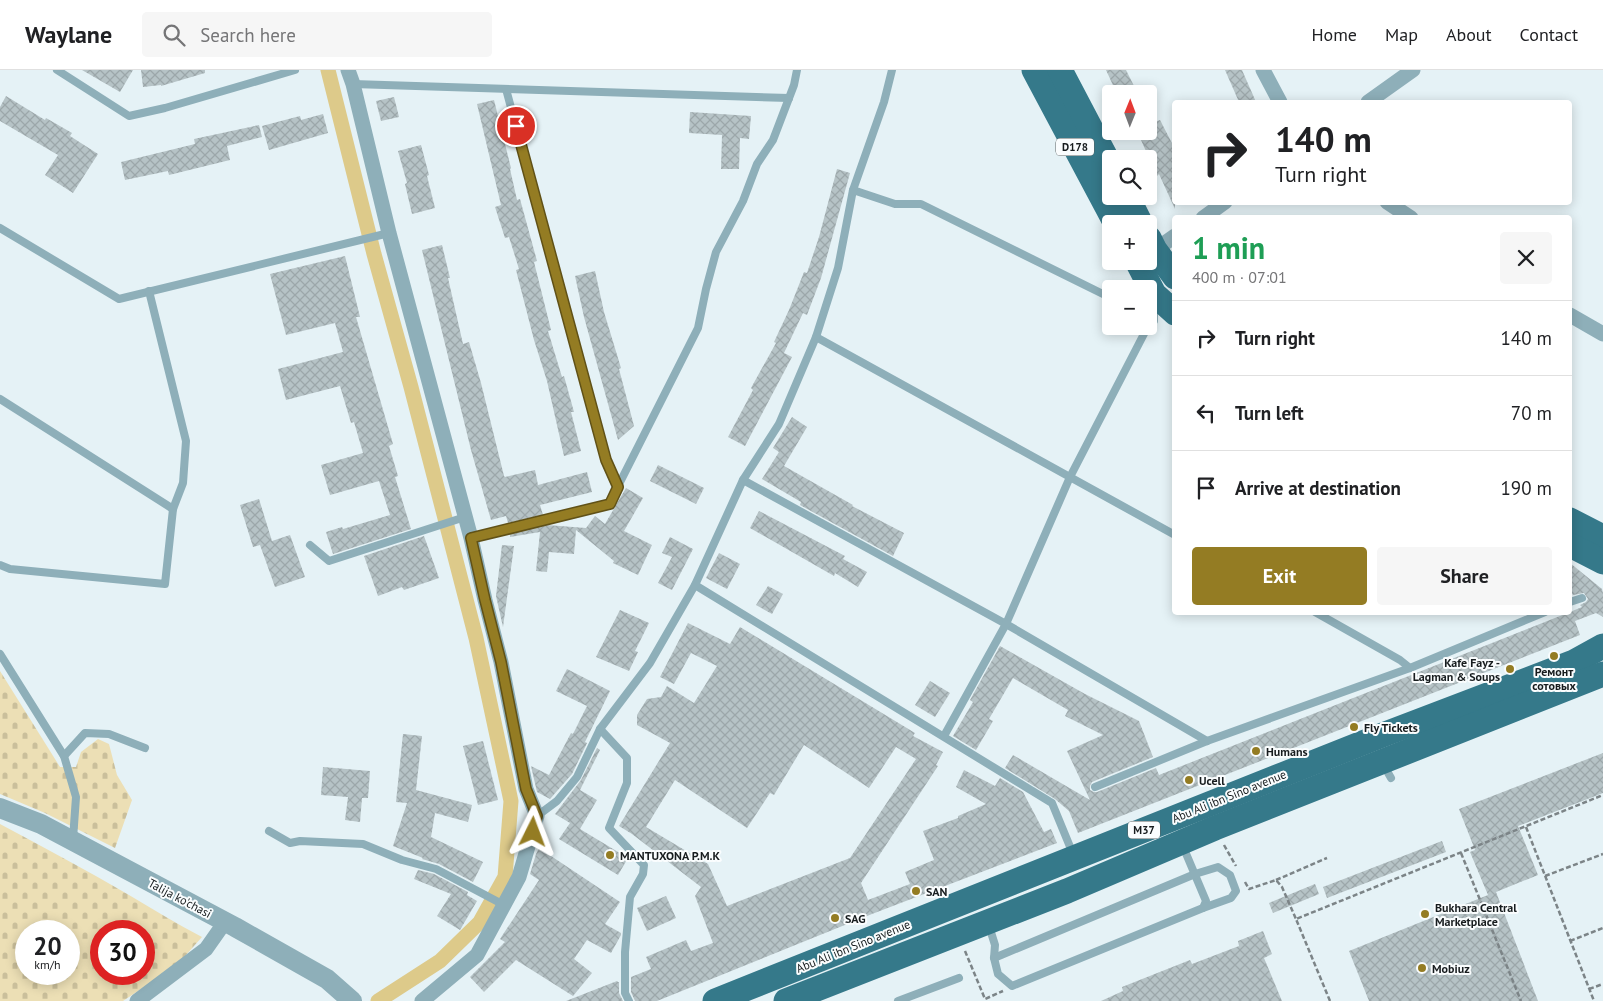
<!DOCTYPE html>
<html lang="en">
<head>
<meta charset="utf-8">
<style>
  body { margin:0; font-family:"PT Sans",sans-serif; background:#f6f6f6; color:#202124; height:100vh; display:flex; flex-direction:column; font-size:19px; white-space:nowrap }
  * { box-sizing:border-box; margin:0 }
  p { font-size:16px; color:#757577 }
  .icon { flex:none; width:28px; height:28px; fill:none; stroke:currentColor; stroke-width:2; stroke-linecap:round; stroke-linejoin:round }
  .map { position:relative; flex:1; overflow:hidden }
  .panel { position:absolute; left:1172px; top:145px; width:400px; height:400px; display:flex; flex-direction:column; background:#fff; border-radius:5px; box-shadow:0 2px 12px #0003 }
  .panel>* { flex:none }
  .guide { position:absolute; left:1172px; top:30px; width:400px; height:105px; border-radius:5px; box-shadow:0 2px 12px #0003; background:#fff; color:#202124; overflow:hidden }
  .needle { width:32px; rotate:1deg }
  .controls { position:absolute; left:1102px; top:15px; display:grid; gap:10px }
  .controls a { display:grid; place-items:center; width:55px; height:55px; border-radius:5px; background:#fff; box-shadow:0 2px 12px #0003; font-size:25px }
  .speed { position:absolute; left:15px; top:850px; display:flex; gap:10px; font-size:25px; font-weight:700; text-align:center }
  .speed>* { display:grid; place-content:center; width:65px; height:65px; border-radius:50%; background:#fff; box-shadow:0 2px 12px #0003; line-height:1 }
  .speed small { font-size:12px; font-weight:400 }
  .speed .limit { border:8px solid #d22; background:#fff; color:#111 }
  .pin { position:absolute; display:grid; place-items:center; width:42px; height:42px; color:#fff; margin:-21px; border:2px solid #fff; border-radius:50%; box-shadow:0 1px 5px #0007 }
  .me { position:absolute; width:55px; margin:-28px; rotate:3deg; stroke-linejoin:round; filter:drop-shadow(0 0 4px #0008) }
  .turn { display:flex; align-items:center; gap:18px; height:105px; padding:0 20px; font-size:22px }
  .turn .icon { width:65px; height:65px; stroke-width:2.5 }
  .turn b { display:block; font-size:35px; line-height:42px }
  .round { display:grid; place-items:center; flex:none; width:52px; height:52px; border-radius:5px; background:#f6f6f6 }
  .head { display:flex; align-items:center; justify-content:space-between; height:85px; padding:0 20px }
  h1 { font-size:30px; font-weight:600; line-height:38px; color:#1e9e55 }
  .cta { display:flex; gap:10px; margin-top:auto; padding:10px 20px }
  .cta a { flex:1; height:58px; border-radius:5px; background:#947c23; color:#fff; font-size:20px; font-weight:600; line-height:58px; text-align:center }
  .cta a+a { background:#f6f6f6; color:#202124 }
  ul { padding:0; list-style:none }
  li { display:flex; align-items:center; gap:15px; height:75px; padding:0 20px; border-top:1px solid #e0e0e0 }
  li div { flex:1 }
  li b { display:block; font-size:19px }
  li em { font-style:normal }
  header { display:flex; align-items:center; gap:30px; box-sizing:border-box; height:70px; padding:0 25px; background:#fff; border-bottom:1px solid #e0e0e0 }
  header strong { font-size:24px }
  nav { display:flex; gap:28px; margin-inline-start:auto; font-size:18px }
  .search { width:350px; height:45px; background:#f6f6f6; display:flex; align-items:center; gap:12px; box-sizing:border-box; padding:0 18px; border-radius:5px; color:#757577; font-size:19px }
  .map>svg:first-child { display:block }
</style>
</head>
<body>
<header>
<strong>Waylane</strong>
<div class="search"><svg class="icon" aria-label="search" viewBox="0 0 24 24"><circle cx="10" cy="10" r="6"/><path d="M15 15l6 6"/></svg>Search here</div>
<nav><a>Home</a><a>Map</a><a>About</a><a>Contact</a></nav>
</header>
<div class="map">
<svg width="1603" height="931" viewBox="0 0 1603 931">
  <defs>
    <pattern id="cemetery-stones" width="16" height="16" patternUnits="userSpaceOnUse" patternTransform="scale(1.25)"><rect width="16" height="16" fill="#ecdfb5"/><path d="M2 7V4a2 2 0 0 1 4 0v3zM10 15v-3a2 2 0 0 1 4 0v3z" fill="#cabf9b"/></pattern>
    <pattern id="building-cross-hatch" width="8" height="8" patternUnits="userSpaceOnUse" patternTransform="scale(1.25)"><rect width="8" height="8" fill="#b6c3c6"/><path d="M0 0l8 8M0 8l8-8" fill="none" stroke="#9ca7aa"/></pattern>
  </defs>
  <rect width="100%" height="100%" fill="#e5f2f6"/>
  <g fill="url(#cemetery-stones)" fill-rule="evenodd">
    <path d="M0,601L60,697H76L81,682L98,669L109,674L117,705L132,730L115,778L45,743L0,724Z"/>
    <path d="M0,754C43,777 86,800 129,825C153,839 177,854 202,867L177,895L123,931H0ZM26,861H69V904H26ZM101,861H144V904H101Z"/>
  </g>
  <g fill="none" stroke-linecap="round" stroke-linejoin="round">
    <path stroke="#ddca8a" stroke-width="15" d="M328,0L374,184L411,317L476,568L511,731L505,807L480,852L440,891L378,931"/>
  </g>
  <g fill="url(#building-cross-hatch)" fill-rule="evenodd">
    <path d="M82,0H133L120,22Z"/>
    <path d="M141,0H205V3L161,16V15L143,17Z"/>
    <path d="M1106,0H1126L1136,20L1127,24H1117Z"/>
    <path d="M1225,0H1242L1256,32H1239Z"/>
    <path d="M6,26L45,50L46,48L72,63L70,66L98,84L73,123L45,105L58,85L0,51V37Z"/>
    <path d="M394,27L399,47L381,51L376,31Z"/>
    <path d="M494,30L511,98L510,99L517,130L520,129L537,191L534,192L551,260L548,261L562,307L564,306L574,342H571L581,381L564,386L547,311L534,270L516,200L519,199L509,167L505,168L495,137L501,135L477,34Z"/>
    <path d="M1149,32L1157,51L1160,50L1175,79V139L1159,104L1157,106L1137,61H1149Z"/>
    <path d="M690,42L751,46L749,69L740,68L739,99H721L722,65L689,63Z"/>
    <path d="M323,44L328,63L269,80L262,56L300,46L301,50Z"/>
    <path d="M259,55L262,67L227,76L230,90L169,105L168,101L125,110L121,92L195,74L194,69Z"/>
    <path d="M421,75L429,105L427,106L435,138L412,144L405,114L407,113L398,81Z"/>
    <path d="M837,99L850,103L821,208L807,245L803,243L784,283L792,287L745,376L728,367L753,320L751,318L776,273L774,272L789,240L804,202L807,203L819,167Z"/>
    <path d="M442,175L450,208H448L463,274L469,272L481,313L504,406L505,407L535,400L538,415L587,402L592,422L540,435L543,445L508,453L506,446L491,450L471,380L422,180Z"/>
    <path d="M345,186L360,247H356L393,374L389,376L398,406L395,407L411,459L333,484L326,462L342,457L343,459L390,445L379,411L330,425L321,395L363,383L354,352L351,353L340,316L286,330L278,299L343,282L335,253L286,265L270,204Z"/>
    <path d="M595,201L604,242L621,298L619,299L634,356L618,370L584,247L575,206Z"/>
    <path d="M792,347L807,357L784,396L853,435L852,436L904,463L893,486L800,435L801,432L762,409L779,382L773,378Z"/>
    <path d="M658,395L704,418L696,434L650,411Z"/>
    <path d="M626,418L643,428L624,461L652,475L638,505L613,493L614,491L576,460L574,484L549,482L547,502L536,501L540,462L510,467V464L547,455L586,458L595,446L605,454Z"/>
    <path d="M259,429L272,471L290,465L305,507L275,517L260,475L253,477L240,435Z"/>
    <path d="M759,441L845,486L843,489L867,502L858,517L835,503L834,506L750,458Z"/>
    <path d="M424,466L439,508L404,520L402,517L378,526L364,486Z"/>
    <path d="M670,467L693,479L672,520L658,513L672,487L662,483Z"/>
    <path d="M502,475L514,476L503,557L496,526Z"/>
    <path d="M719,483L740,494L727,519L706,508Z"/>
    <path d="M1570,493L1602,519L1603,523V547L1596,543L1575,551L1580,565L1078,763L1069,741L1055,729L1005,698L1013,685L1090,730L1067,681L1103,665L1065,646L1068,640L1013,608L989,649L993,651L976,680L953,666L973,632L970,630L1000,576L1085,624L1139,651L1153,687L1092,712L1090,716V720L1094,722H1097L1156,698L1159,705L1570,542L1582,537L1580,535L1586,532L1588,529L1584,523L1573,525L1570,521Z"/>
    <path d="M768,516L783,524L772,544L756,535Z"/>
    <path d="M620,540L649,553L635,581L638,582L629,601L596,587Z"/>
    <path d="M688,553L730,574L740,557L915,663L913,666L943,682L936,695L938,696L861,813L868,830L910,814L905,802L934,790L923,761L958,748V746L986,734L956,717L964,700L995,716L1000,708L1023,722L1044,762L1051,759L1057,773L872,844L657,931H635L631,922V907L651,899L646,887L686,870L691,881L713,873L695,826L701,817L632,764L619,756L670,673L637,655V645L647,629L661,627L667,616L694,633L717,596L691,583L674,614L660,607ZM804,675L869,718L896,677L916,689L850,788L727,836L708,794L646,757L675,710L747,758L770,723L774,725Z"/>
    <path d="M567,599L610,621L585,672L587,673L572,704L550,729L537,722L531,696L549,705L571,663L573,664L587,636L556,621Z"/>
    <path d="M930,611L950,623L935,647L915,635Z"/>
    <path d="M403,664L422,666L416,720L472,735L468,752L435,743L431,767L483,792L473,812L439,794L422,789L423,788L393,776L407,733L396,732Z"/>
    <path d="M483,671L498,730L478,735L463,676Z"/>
    <path d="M597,678L600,680L580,720L597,730L580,759L628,788L618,805L559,769L570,753L555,744L581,710Z"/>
    <path d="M1603,683V723L1518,756L1538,805L1496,822L1538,931H1369L1349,881L1488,825L1470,782L1475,780L1459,739Z"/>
    <path d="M323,697L370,701L368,728H362L360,752L345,750L348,727L321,725Z"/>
    <path d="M1442,771L1446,782L1327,828L1323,817Z"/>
    <path d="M539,778L620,832L605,854L621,863V865L611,883L587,870L574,889L592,903L573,926L516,890L484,922L470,907L505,872L500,869L539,810L530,804L536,784Z"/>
    <path d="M418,800L434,804L468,822L467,825L477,831L460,860L437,846L451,824L414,809Z"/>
    <path d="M1315,814L1319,824L1273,843L1269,833Z"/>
    <path d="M666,826L676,848L647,861L637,838Z"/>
    <path d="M1263,861L1272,884L1264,888L1282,931H1101L1123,921L1122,917L1190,890L1192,894L1239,876L1238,871Z"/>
    <path d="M617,911L618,912H619V923L623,931H566Z"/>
  </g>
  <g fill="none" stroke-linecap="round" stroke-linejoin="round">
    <g stroke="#7c8487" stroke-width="2.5" stroke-dasharray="5 2.5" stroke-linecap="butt">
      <path d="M1526,757L1594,931"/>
      <path d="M1224,775L1236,796"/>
      <path d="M1461,783L1521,931"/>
      <path d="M1545,806L1603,784"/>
      <path d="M1276,810L1327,788"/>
      <path d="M1245,812L1249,819L1276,810L1282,817L1296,849"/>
      <path d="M1570,871L1603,858"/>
      <path d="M965,881L985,929L1003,921"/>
      <path d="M1589,919L1603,914"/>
      <path d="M1330,931L1296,849L1603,725"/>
    </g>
    <g stroke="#8eafb9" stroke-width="8">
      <path d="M57,0L129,46L165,38L295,0"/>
      <path d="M353,14L789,28"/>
      <path d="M506,19L606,390L618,417"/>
      <path d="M853,120L895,134H921L1111,228"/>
      <path d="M0,158L119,229L389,163"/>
      <path d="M816,267L1175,465"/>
      <path d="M0,329L173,439"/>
      <path d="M743,410L1006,554L1207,671"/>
      <path d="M471,468L609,434L698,258L706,219L716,182L743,131L757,94L773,70L794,15L797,0"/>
      <path d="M310,475L329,491L465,447"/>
      <path d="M0,495L10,499L165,514L173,439L183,413L186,371L149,221"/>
      <path d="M695,515L1052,733L1073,784"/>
      <path d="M1570,532L1582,528"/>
      <path d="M1315,542L1400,590L1410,598"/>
      <path d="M0,584L64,686L76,727L73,769"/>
      <path d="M600,659L627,688V713L609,758L644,795L643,804L630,827L625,882V923L629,931"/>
      <path d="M944,666L1006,554L1070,407L1146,260L1154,251V233"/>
      <path d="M64,686L85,663L109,664L145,678"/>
      <path d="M1383,694L1391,708"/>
      <path d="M1095,717L1207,671L1410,598L1545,542"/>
      <path d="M537,746L557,731L577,707L600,659L650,593L695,515L743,410L779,354L816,267L838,198L853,120L884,32L892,0"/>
      <path d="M269,761L290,773L300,771L363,774L402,790L436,799L504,835"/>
      <path d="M989,856L995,875L994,888L998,904L1012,916L1203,838L1206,831L1182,774"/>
      <path d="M994,888L1195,804L1218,797L1230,805L1236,821L1231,828L1203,838"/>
      <path d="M898,931L959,908"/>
    </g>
    <g stroke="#8eafb9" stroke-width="15">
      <path d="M348,0L353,14L389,163L471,468L485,530L501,592L526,719L537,746L519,807L477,885L422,931"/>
      <path d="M1263,0L1280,32"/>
      <path d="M1368,32L1413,0"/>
      <path d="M1387,132L1411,148"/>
      <path d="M1203,148L1225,132"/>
      <path d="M1155,180L1175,166"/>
      <path d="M1570,245L1603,264"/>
      <path d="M137,931L206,879L225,852"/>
    </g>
    <path stroke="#8eafb9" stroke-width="20" d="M0,738L41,754L235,857L327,909L352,931"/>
    <g stroke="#35798a" stroke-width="25">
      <path d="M1034,0L1116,154"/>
      <path d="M1060,0L1111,97"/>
      <path d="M1127,126L1141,154"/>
      <path d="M1149,168L1155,180L1175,207"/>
      <path d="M1137,191L1154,224L1175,243"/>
      <path d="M1570,450L1603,467"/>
      <path d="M1570,475L1603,492"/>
      <path d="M715,931L1385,664L1574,592L1603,576"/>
      <path d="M786,931L1067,821L1215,758L1603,604"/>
    </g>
  </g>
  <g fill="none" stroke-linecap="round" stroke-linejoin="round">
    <defs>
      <path id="route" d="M516,56L606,390L618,417L610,434L471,468L485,530L501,592L526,719L537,746L533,762"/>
    </defs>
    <use href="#route" stroke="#605117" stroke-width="12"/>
    <use href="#route" stroke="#947c23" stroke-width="9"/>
  </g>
  <g fill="#947c23" stroke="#fafdfe" stroke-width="2">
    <circle cx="1554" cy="586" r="5"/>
    <circle cx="1510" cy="599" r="5"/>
    <circle cx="1354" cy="657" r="5"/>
    <circle cx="1256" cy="681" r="5"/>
    <circle cx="1189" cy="710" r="5"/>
    <circle cx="610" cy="785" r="5"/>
    <circle cx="916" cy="821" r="5"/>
    <circle cx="1425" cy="844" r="5"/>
    <circle cx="835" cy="848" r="5"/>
    <circle cx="1422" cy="898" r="5"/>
  </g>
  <g text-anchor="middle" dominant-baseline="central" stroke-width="4" stroke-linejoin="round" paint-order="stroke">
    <g fill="#fafdfe" stroke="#5b6061" stroke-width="1">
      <rect x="1056" y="68.5" width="38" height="17" rx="4"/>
      <rect x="1128" y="751.5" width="32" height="17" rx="4"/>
    </g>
    <g font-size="11" font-weight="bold" fill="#171c1e">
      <text x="1075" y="77">D178</text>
      <text x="1144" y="760">M37</text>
    </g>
    <g font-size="12" font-weight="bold" fill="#171c1e" stroke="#fafdfe" text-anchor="start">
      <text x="1500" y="592" text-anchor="end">Kafe Fayz -<tspan x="1500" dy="14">Lagman &amp; Soups</tspan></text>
      <text x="1554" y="601" text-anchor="middle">Ремонт<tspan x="1554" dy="14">сотовых</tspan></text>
      <text x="1364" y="657">Fly Tickets</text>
      <text x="1266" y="681">Humans</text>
      <text x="1199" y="710">Ucell</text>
      <text x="620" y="785">MANTUXONA P.M.K</text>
      <text x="926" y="821">SAN</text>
      <text x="1435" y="837">Bukhara Central<tspan x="1435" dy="14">Marketplace</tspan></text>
      <text x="845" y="848">SAG</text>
      <text x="1432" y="898">Mobiuz</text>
    </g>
    <g font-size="12" fill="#171c1e" stroke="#fafdfe">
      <text transform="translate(1229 726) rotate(-22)">Abu Ali ibn Sino avenue</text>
      <text transform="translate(180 828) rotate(28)">Talija ko'chasi</text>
      <text transform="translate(853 876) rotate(-22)">Abu Ali ibn Sino avenue</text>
    </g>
  </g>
</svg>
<div class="controls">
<a><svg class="needle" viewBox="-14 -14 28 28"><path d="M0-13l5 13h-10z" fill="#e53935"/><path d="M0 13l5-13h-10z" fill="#757577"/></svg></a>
<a><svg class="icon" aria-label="search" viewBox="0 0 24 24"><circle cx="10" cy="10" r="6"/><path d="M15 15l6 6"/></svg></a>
<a>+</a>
<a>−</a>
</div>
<div class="speed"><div>20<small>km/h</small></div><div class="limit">30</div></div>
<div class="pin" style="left:516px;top:56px;background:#d93025"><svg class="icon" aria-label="arrive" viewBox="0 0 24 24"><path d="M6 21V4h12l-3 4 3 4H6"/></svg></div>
<svg class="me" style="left:533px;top:762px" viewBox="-20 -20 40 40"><path d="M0-17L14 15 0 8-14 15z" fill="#947c23" stroke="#fff" stroke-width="4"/></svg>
<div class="guide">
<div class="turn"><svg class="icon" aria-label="right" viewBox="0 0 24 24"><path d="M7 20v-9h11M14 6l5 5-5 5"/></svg><div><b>140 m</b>Turn right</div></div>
</div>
<section class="panel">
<div class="head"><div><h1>1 min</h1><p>400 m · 07:01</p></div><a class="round"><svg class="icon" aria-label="close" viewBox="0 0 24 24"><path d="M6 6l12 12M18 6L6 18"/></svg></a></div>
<ul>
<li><svg class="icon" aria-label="right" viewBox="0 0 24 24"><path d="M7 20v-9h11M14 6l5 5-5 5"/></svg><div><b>Turn right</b></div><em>140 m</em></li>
<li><svg class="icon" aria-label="left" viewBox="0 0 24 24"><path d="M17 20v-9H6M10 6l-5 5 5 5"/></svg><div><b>Turn left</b></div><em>70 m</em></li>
<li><svg class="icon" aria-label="arrive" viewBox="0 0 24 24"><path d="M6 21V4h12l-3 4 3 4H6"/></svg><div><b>Arrive at destination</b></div><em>190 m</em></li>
</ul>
<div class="cta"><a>Exit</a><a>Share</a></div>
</section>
</div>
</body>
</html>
